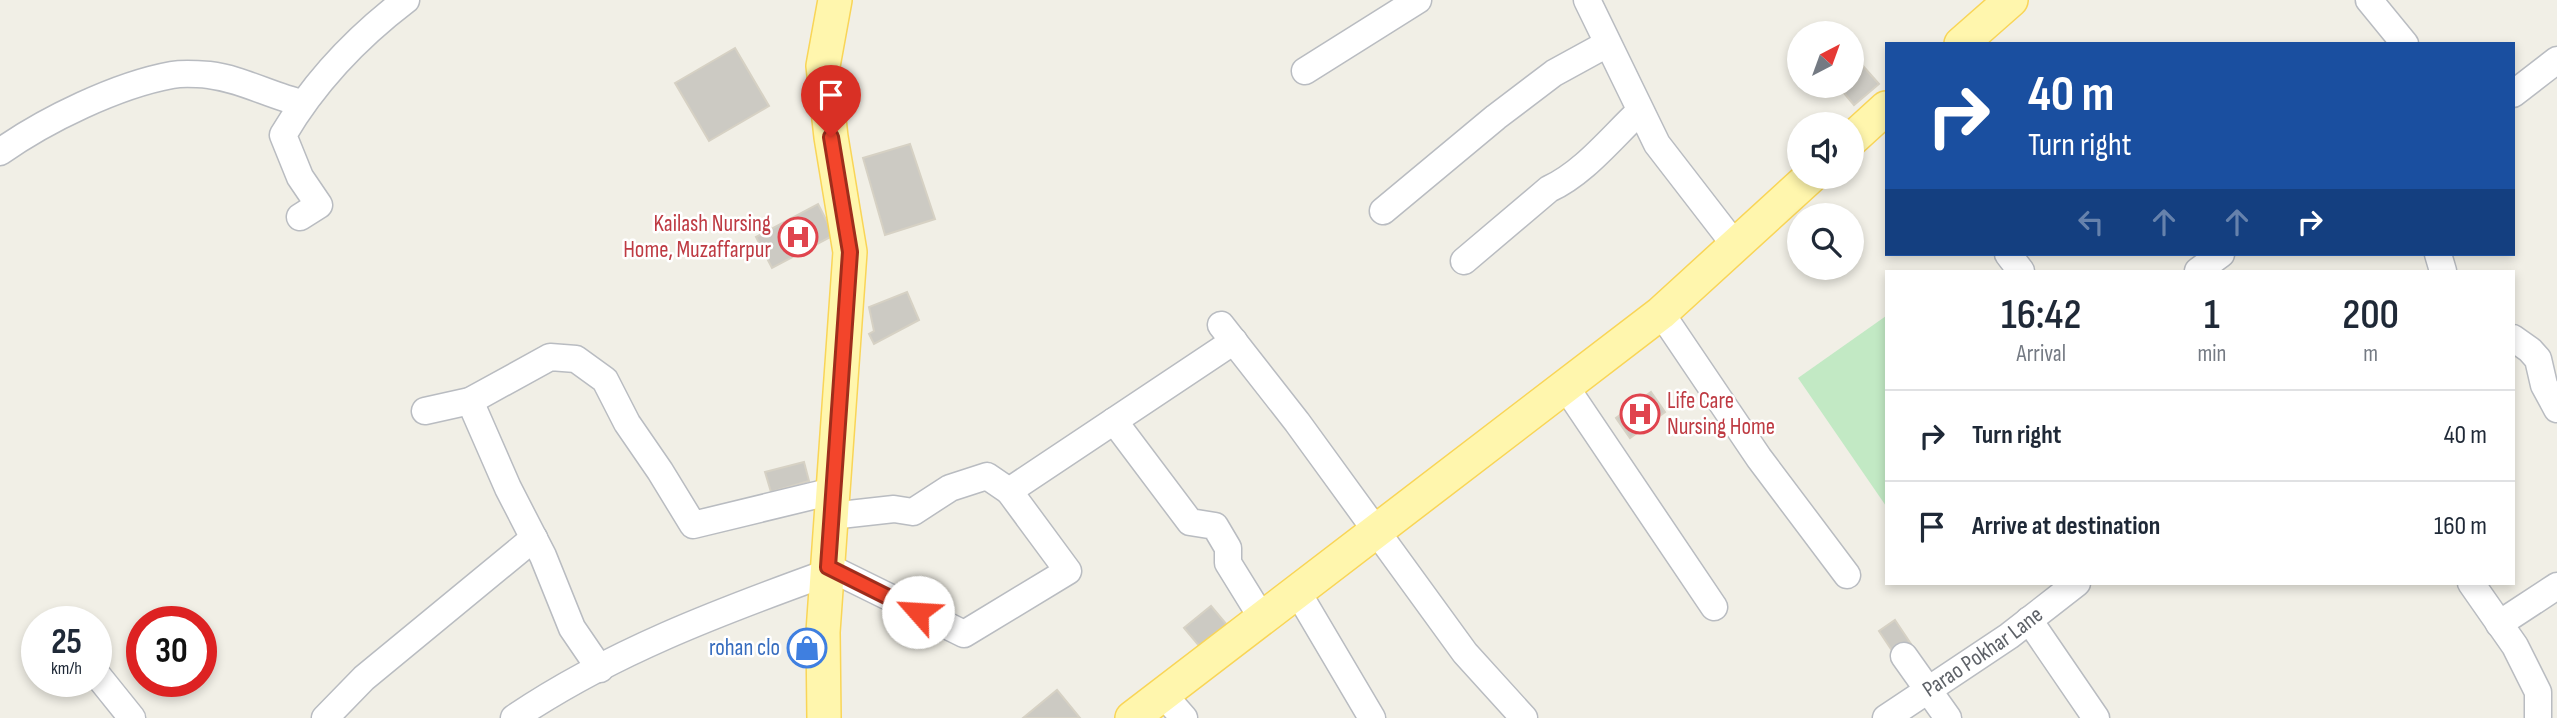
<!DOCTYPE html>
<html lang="en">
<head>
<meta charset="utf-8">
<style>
  body { margin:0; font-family:"Sofia Sans Condensed",sans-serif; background:#f2f2f3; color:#1f2937; height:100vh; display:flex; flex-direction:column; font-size:26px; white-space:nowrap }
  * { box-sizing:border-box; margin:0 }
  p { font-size:23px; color:#747a83 }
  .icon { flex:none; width:38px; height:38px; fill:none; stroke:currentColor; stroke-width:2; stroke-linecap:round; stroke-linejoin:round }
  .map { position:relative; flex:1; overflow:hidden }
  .side { position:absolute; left:1885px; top:270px; width:630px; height:315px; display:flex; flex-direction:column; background:#fff; border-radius:0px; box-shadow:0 4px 10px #0003 }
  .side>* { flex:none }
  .guide { position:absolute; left:1885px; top:42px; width:630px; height:214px; border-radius:0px; box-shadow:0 4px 10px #0003; background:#1a4fa0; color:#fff; overflow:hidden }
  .needle { width:46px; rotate:41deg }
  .fabs { position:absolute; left:1787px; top:21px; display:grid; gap:14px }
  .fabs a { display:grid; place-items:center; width:77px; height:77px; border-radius:50%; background:#fff; box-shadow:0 4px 10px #0003; font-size:35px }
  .speed { position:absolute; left:21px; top:606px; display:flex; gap:14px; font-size:35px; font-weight:700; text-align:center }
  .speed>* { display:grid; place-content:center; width:91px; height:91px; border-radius:50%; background:#fff; box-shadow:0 4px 10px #0003; line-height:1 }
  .speed small { font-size:18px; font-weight:400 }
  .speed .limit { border:10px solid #d22; background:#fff; color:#111 }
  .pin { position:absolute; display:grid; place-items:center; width:60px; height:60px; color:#fff; margin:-72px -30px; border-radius:50% 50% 50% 0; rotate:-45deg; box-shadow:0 0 7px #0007 }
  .pin .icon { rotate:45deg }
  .me { position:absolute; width:77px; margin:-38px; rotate:296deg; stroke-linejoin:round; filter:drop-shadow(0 0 5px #0008) }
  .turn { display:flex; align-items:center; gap:24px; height:147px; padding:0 28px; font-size:32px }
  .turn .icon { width:91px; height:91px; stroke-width:2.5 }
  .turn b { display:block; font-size:49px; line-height:60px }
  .lanes { display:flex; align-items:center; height:66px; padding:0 28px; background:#0003; justify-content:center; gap:35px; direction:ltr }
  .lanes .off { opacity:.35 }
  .eta { display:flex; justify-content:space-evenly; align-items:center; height:119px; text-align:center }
  .eta b { font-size:42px; font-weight:600; line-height:49px }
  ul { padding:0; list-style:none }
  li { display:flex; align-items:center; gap:21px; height:91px; padding:0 28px; border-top:2px solid #e0e1e3 }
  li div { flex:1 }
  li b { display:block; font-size:26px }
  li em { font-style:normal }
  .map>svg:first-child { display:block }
</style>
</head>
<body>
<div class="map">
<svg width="2557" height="718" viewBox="0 0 2557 718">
  <rect width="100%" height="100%" fill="#f1efe6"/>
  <path fill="#c2e9c4" d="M1886,316V506L1798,378Z"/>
  <g fill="#cccac3" stroke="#d6d1c4" stroke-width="2">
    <path d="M735,48L769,106L709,141L675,83Z"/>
    <path d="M1863,66L1879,84L1854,105L1839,87L1852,86V76Z"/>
    <path d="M910,144L935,219L885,235L863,158Z"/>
    <path d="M818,204L834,235L772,268L756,237Z"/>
    <path d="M907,292L919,320L874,344L869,334L874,331L869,307Z"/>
    <path d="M1651,392L1665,412L1630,438L1616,418Z"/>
    <path d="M804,462L809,481L771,492L765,472Z"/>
    <path d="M1211,606L1227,625L1201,648L1184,628Z"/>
    <path d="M1895,620L1911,644L1895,655L1879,631Z"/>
    <path d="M1057,690L1080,718H1023Z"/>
  </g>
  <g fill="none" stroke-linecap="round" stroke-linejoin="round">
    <defs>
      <g id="minor">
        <path d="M1587,0L1657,144L1735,245"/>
        <path d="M2369,0L2405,44"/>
        <path d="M1305,71L1418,0"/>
        <path d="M2513,94L2557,60"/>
        <path d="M0,152C45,120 117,85 172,75C183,73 198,74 209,75C242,79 271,96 302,103"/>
        <path d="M1383,211L1496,117L1554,73L1607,44"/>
        <path d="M300,217L319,205L300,177L283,135C315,81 356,38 406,0"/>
        <path d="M2008,254L2021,271"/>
        <path d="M2438,254L2443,271"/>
        <path d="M1464,261L1549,189C1584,173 1612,137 1640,111"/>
        <path d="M2198,271L2221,254"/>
        <path d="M1661,313L1759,458L1847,575"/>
        <path d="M1221,325L1297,422L1465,653L1524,718"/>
        <path d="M2513,338L2530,350L2538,359L2544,385L2557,409"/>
        <path d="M1565,386L1714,607"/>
        <path d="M470,401L508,488L543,556L572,628L600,669"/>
        <path d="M425,411L470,401L550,357L576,359L605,380L627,423L660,471L693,525L833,491"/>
        <path d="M1114,421L1190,522L1215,526L1228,548V563L1262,618"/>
        <path d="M831,516L894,509L913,512L950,488L987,476L1009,491L1234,341"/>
        <path d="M828,567L964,634L1068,571L1009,491"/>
        <path d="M2471,583L2515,646L2538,692V718"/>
        <path d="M1297,591L1372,718"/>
        <path d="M2029,620L2096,718"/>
        <path d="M2499,624L2557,586"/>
        <path d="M1904,656L1948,718"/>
        <path d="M99,677L132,718"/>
        <path d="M1163,694L1184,718"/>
        <path d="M325,718L364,678L534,538"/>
        <path d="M514,718C610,653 719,612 827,573"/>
        <path id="s1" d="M1886,718L2009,636L2077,583"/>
      </g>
      <g id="major">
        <path d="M1961,44L2011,0"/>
        <path d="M1852,139L1886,108"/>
        <path d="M824,718L823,632L850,252L831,137L823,66L835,0"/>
        <path d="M1132,718L1661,313L1810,177"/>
      </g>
    </defs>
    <use href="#minor" stroke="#b9bcc1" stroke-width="29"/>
    <use href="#major" stroke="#f9d557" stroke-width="36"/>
    <use href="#minor" stroke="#fff" stroke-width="26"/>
    <use href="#major" stroke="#fff6ad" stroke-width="33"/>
  </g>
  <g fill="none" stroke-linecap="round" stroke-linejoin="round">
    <defs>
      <path id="route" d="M831,137L850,252L828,567L918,612"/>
    </defs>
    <use href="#route" stroke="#9e2d1c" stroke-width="18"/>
    <use href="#route" stroke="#f3452b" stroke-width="12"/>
  </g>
  <defs>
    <symbol id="hospital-ring" viewBox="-11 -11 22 22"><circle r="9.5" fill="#fff" stroke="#e0444e" stroke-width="1.5"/><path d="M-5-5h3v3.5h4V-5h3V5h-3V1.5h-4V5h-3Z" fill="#e0444e"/></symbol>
    <symbol id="shop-ring" viewBox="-11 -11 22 22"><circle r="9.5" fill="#fff" stroke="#3f7fe0" stroke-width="1.5"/><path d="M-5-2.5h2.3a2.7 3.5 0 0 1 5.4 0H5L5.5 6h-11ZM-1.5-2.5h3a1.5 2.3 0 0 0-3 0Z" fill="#3f7fe0"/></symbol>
  </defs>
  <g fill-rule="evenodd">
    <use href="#hospital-ring" x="776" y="215" width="44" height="44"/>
    <use href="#hospital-ring" x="1618" y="392" width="44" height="44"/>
    <use href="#shop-ring" x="785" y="626" width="44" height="44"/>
  </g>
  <g text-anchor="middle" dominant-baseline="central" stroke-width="5" stroke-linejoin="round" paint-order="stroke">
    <g font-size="23" fill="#be3a42" stroke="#fff" text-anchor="end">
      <text x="771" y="224">Kailash Nursing<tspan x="771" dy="26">Home, Muzaffarpur</tspan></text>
      <text x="1667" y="401" text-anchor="start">Life Care<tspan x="1667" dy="26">Nursing Home</tspan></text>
    </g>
    <g font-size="23" fill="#366cbe" stroke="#fff" text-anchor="end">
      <text x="780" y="648">rohan clo</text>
    </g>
    <g font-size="23" fill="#5e6268" stroke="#fff">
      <text stroke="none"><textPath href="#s1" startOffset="117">Parao Pokhar Lane</textPath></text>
    </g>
  </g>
</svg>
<div class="fabs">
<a><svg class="needle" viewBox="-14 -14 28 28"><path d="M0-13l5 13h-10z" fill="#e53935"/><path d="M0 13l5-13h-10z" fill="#747a83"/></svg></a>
<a><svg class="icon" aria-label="sound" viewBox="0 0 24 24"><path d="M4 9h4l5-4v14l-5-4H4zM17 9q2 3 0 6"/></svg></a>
<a><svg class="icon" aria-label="search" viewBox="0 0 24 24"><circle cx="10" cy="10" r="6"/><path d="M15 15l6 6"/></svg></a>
</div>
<div class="speed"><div>25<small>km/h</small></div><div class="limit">30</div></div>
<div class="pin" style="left:831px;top:137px;background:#d93025"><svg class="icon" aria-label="arrive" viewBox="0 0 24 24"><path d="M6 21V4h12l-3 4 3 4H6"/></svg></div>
<svg class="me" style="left:918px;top:612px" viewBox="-20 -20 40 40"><circle r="19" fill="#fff"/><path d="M0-13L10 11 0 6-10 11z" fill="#f3452b"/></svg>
<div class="guide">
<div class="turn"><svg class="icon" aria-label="right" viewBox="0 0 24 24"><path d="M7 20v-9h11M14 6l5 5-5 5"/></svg><div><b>40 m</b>Turn right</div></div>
<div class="lanes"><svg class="icon off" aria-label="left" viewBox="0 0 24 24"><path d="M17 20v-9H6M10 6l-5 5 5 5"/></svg><svg class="icon off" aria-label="ahead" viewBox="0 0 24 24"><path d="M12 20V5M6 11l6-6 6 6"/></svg><svg class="icon off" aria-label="ahead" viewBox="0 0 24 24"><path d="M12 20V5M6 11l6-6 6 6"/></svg><svg class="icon" aria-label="right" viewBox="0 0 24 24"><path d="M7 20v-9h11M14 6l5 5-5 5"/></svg></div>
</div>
<section class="side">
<div class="eta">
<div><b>16:42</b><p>Arrival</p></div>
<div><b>1</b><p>min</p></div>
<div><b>200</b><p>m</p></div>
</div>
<ul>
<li><svg class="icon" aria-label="right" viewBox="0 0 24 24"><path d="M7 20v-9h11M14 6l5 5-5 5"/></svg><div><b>Turn right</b></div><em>40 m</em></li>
<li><svg class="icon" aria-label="arrive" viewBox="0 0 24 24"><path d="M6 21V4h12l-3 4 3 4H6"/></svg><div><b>Arrive at destination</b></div><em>160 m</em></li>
</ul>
</section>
</div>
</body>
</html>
